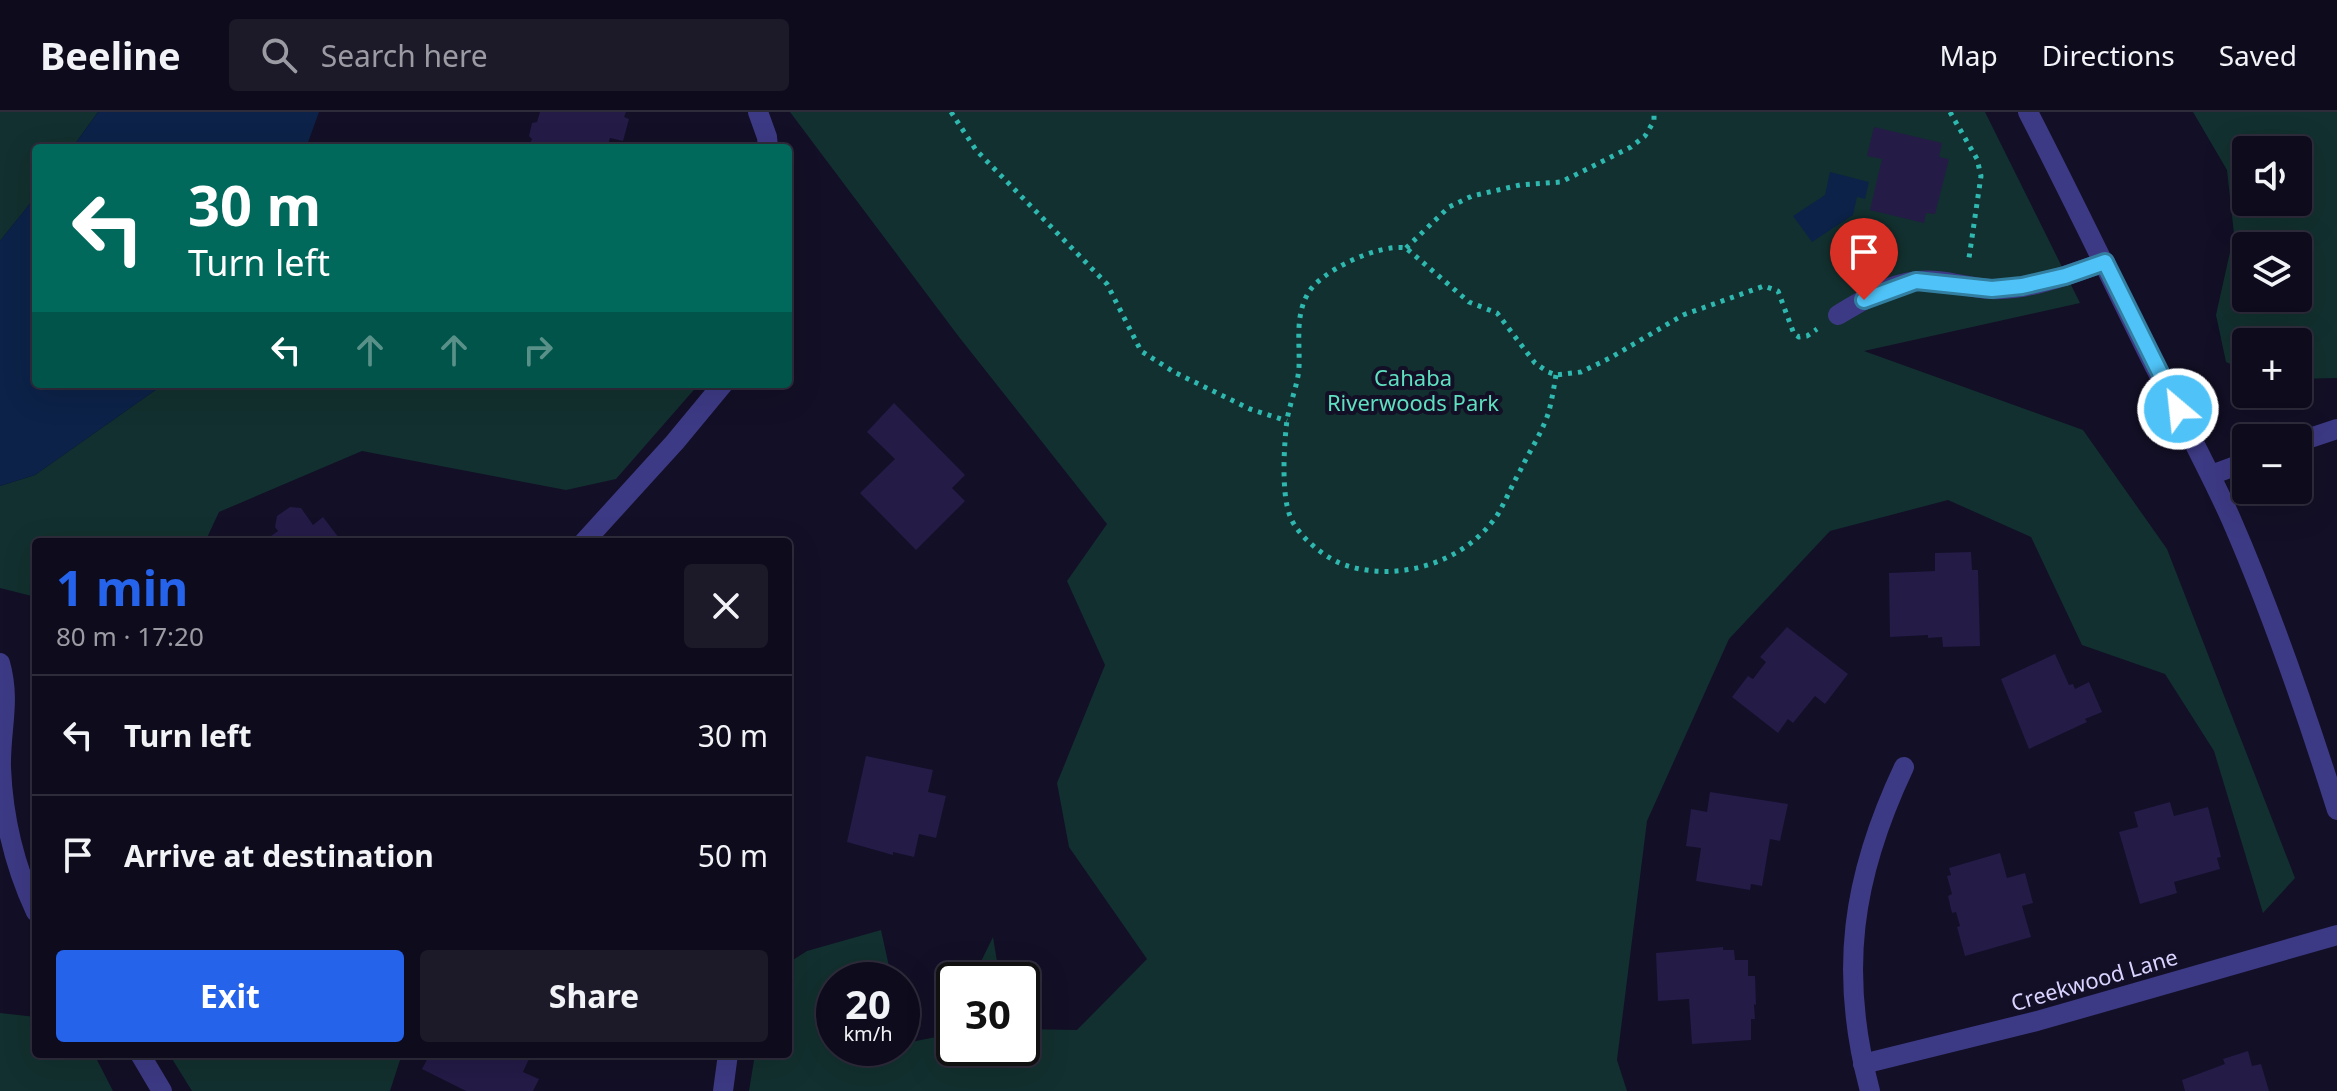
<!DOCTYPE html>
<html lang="en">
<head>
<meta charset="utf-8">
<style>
  body { margin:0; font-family:"Noto Sans",sans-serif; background:#1c1929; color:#f1f3f6; height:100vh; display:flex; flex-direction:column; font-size:30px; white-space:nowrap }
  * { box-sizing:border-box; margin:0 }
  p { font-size:26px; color:#9b9ba3 }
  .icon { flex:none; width:44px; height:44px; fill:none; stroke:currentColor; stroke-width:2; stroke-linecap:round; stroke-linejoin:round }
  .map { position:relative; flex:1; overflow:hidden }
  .side { position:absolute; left:32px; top:426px; width:760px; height:520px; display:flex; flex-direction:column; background:#0e0b1c; border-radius:8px; box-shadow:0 8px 32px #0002,0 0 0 2px #2e2b3b }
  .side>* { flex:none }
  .guide { position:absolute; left:32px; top:32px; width:760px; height:244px; border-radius:8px; box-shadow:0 8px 32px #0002,0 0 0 2px #2e2b3b; background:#00695c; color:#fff; overflow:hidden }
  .tools { position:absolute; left:2232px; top:24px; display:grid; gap:16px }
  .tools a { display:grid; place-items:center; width:80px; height:80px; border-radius:8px; background:#0e0b1c; box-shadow:0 8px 32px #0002,0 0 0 2px #2e2b3b; font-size:40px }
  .speed { position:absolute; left:816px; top:850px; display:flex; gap:16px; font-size:40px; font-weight:700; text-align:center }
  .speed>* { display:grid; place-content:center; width:104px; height:104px; border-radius:50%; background:#0e0b1c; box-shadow:0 8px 32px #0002,0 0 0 2px #2e2b3b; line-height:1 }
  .speed small { font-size:20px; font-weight:400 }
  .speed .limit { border:4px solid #111; border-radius:12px; background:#fff; color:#111 }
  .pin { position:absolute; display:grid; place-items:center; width:68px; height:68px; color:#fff; margin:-82px -34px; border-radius:50% 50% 50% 0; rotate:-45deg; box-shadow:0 0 8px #0007 }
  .pin .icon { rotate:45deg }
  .me { position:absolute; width:88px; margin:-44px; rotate:332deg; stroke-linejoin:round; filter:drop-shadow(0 0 6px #0008) }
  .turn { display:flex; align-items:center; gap:28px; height:168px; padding:0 24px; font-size:36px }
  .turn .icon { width:104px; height:104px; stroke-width:2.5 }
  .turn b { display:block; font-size:56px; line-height:68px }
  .lanes { display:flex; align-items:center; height:76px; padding:0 24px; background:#0003; justify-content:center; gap:40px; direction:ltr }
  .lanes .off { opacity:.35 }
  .round { display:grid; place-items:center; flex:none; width:84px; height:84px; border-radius:8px; background:#1c1929 }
  .headline { display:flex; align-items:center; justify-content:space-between; height:136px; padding:0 24px }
  h1 { font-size:48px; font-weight:700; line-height:60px; color:#2563eb }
  .cta { display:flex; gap:16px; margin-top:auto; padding:16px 24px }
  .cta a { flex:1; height:92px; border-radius:8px; background:#2563eb; color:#fff; font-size:32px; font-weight:700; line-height:92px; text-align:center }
  .cta a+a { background:#1c1929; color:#f1f3f6 }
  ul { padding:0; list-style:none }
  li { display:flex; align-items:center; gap:24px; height:120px; padding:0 24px; border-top:2px solid #2e2b3b }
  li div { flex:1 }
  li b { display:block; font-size:30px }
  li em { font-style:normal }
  header { display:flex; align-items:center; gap:48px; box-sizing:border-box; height:112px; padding:0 40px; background:#0e0b1c; border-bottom:2px solid #2e2b3b }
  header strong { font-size:38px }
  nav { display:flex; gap:44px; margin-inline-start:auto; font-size:28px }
  .search { width:560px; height:72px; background:#1c1929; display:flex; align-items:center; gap:20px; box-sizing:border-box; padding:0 28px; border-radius:8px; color:#9b9ba3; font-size:30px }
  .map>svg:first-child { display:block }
</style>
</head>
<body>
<header>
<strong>Beeline</strong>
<div class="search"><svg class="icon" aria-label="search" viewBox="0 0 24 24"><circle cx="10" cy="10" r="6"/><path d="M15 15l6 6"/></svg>Search here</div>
<nav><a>Map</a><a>Directions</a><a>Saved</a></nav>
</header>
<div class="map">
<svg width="2337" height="979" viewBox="0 0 2337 979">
  <rect width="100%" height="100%" fill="#130f26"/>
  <g fill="#12302f" fill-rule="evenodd">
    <path d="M0,0H98L72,36H36V84L0,129Z"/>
    <path d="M790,0H1985L2080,191L1864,239L2083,318L2167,437L2295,766L2263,801L2214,639L2165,562L2082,533L2031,425L1948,388L1830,419L1729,527L1647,709L1617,948L1627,979H749L755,942H788V851L807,839L881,818L892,868H834V936H902V917L906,931L946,923L954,907V936H1022V917L1077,918L1147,847L1069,735L1057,671L1105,553L1067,469L1107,412L959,225Z"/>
    <path d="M2193,0H2337V266L2298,267V230H2246V259L2226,250L2216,203L2234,122L2227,58ZM2246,38H2298V90H2246ZM2246,134H2298V186H2246Z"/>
    <path d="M164,272H699L616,367L566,378L362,339L219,400L205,430H36V485L0,476V374L35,363Z"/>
    <path d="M993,825L1000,868H972Z"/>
    <path d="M0,901L36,905V942H94L113,979H0Z"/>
    <path d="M169,942H402L390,979H192Z"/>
  </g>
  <g fill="#0c2248">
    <path d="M98,0H319L306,36H72Z"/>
    <path d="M1830,60L1869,70L1865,87L1857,85L1853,103L1812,130L1793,104L1825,83Z"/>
    <path d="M36,84V272H164L35,363L0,374V129Z"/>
  </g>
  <g fill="#241b47">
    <path d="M540,0H626L624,5L629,7L623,29L610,26L607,36H525L530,32L532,27L529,24L532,11L537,10Z"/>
    <path d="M1874,15L1942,31L1939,45L1949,47L1935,102L1926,101L1924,111L1870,98L1882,47L1867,44Z"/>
    <path d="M894,291L965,363L952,376L965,389L916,438L860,381L895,347L867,320Z"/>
    <path d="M290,395L301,396L313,413L323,405L342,430H263L278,419L275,415L277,404Z"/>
    <path d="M1971,440L1972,458H1978L1980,534L1943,535L1942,525L1928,526V523L1890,525L1889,461L1935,459V441Z"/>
    <path d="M1787,515L1848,562L1825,592L1815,584L1793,611L1788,607L1778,621L1732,585L1748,564L1753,567L1766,550L1760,545Z"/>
    <path d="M2055,542L2069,573L2073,572L2075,577L2089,570L2102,600L2085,607L2087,610L2029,637L2001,567Z"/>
    <path d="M866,644L933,658L928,680L946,684L936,726L919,722L914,745L893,740V743L847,730Z"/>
    <path d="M1710,680L1788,692L1780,729L1770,727L1762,774L1751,772L1750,778L1696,769L1701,736L1686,734L1691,697L1707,700Z"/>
    <path d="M2170,690L2174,704L2208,695L2221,745L2217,746L2220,757L2174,770L2177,781L2140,792L2119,720L2138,715L2134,700Z"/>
    <path d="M2000,741L2007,766L2025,761L2033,791L2022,794L2031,825L1965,844L1957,815L1960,814L1956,800L1952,801L1948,784L1952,782L1947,764L1951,763L1949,756Z"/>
    <path d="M1723,835V838H1734L1735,848H1748V864H1755L1756,893L1754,892L1755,907H1751V928L1692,932L1689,887L1658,889L1656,841Z"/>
    <path d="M2248,939L2252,954L2261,952L2269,979H2185L2182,968L2225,952L2223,947Z"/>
    <path d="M430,942H536L533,948L529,947L523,960L539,967L533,979H466L422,957Z"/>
  </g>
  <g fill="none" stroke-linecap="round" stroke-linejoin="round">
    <g stroke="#2fb8b0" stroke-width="5" stroke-dasharray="4 6" stroke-linecap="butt">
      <path d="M951,0L976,38L1107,172L1141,239L1174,260L1250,297L1287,309"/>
      <path d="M1950,0L1977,47L1981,64L1969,146"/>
      <path d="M1406,136L1449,95L1472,84L1520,73L1561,70L1631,35L1645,24L1654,9V0"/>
      <path d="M1556,263C1554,275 1552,287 1549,299C1543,319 1529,340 1520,359C1512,373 1506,388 1498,402C1466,450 1401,470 1348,454C1328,449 1297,424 1290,404C1281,381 1284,333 1287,308C1290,290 1298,273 1299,255C1300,231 1295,206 1307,183C1319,159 1380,131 1406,136L1469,190L1497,201L1535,251L1548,260L1556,263L1581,260L1610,246L1683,203L1764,174L1778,179L1794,222L1799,225L1807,224L1817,217"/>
    </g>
    <g stroke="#3d3a85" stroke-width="20">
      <path d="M758,0L767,25L768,36"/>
      <path d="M2028,0C2066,74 2102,148 2139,223C2169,285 2203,344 2231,407C2272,501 2306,600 2337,698"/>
      <path d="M1838,203C1861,189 1889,172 1917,169C1942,166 1967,176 1991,177C2029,179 2070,162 2105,150"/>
      <path d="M2298,330L2337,317"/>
      <path d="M2211,363L2246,350"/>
      <path d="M584,430L675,330L723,272"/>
      <path d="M0,551C11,590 0,617 1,656C3,705 15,755 36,800"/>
      <path d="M140,942L162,979"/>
      <path d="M1863,952L2037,909L2337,823"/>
      <path d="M723,979L728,942"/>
      <path d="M1870,979C1838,860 1852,765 1904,655"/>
    </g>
  </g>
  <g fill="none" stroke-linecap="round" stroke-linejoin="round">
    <defs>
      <path id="route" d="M1864,188L1916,169L1992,177L2022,174L2065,164L2105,150L2178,297"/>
    </defs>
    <use href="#route" stroke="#337fa1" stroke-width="20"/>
    <use href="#route" stroke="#4fc3f7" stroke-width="14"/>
  </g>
  <g text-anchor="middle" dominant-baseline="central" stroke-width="8" stroke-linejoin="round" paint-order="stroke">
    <g font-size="22" fill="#5fe0c0" stroke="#130f26">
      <text x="1413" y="265">Cahaba<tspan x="1413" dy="25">Riverwoods Park</tspan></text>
    </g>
    <g font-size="22" fill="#d9d4ff" stroke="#130f26">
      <text transform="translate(2094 867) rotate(-16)">Creekwood Lane</text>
    </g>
  </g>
</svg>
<div class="tools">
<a><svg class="icon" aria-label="sound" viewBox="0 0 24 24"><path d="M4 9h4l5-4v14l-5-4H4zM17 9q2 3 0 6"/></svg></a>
<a><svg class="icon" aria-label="layers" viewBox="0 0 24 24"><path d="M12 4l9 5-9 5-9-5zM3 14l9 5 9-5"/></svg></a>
<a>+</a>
<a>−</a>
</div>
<div class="speed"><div>20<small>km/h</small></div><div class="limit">30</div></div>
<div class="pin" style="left:1864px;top:188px;background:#d93025"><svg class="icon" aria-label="arrive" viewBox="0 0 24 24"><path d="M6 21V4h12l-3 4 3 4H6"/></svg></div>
<svg class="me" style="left:2178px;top:297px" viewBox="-20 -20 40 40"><circle r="17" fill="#4fc3f7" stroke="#fff" stroke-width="3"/><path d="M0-11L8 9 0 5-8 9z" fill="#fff"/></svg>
<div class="guide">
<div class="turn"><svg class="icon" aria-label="left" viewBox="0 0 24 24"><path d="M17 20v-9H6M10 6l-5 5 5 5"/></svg><div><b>30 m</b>Turn left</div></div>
<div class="lanes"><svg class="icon" aria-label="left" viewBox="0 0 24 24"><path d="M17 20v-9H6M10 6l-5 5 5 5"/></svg><svg class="icon off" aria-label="ahead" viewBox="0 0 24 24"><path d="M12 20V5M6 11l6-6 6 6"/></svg><svg class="icon off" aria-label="ahead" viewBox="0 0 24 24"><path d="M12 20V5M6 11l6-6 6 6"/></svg><svg class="icon off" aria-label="right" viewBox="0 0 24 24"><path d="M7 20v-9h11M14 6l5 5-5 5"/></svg></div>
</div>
<section class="side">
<div class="headline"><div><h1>1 min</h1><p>80 m · 17:20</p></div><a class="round"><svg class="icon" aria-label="close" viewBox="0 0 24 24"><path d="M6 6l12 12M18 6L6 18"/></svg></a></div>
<ul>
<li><svg class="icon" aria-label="left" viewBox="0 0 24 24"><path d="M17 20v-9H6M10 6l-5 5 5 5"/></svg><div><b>Turn left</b></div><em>30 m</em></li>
<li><svg class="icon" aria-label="arrive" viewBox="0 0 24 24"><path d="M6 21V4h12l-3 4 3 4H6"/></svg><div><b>Arrive at destination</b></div><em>50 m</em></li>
</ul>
<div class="cta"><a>Exit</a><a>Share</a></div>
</section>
</div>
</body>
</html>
